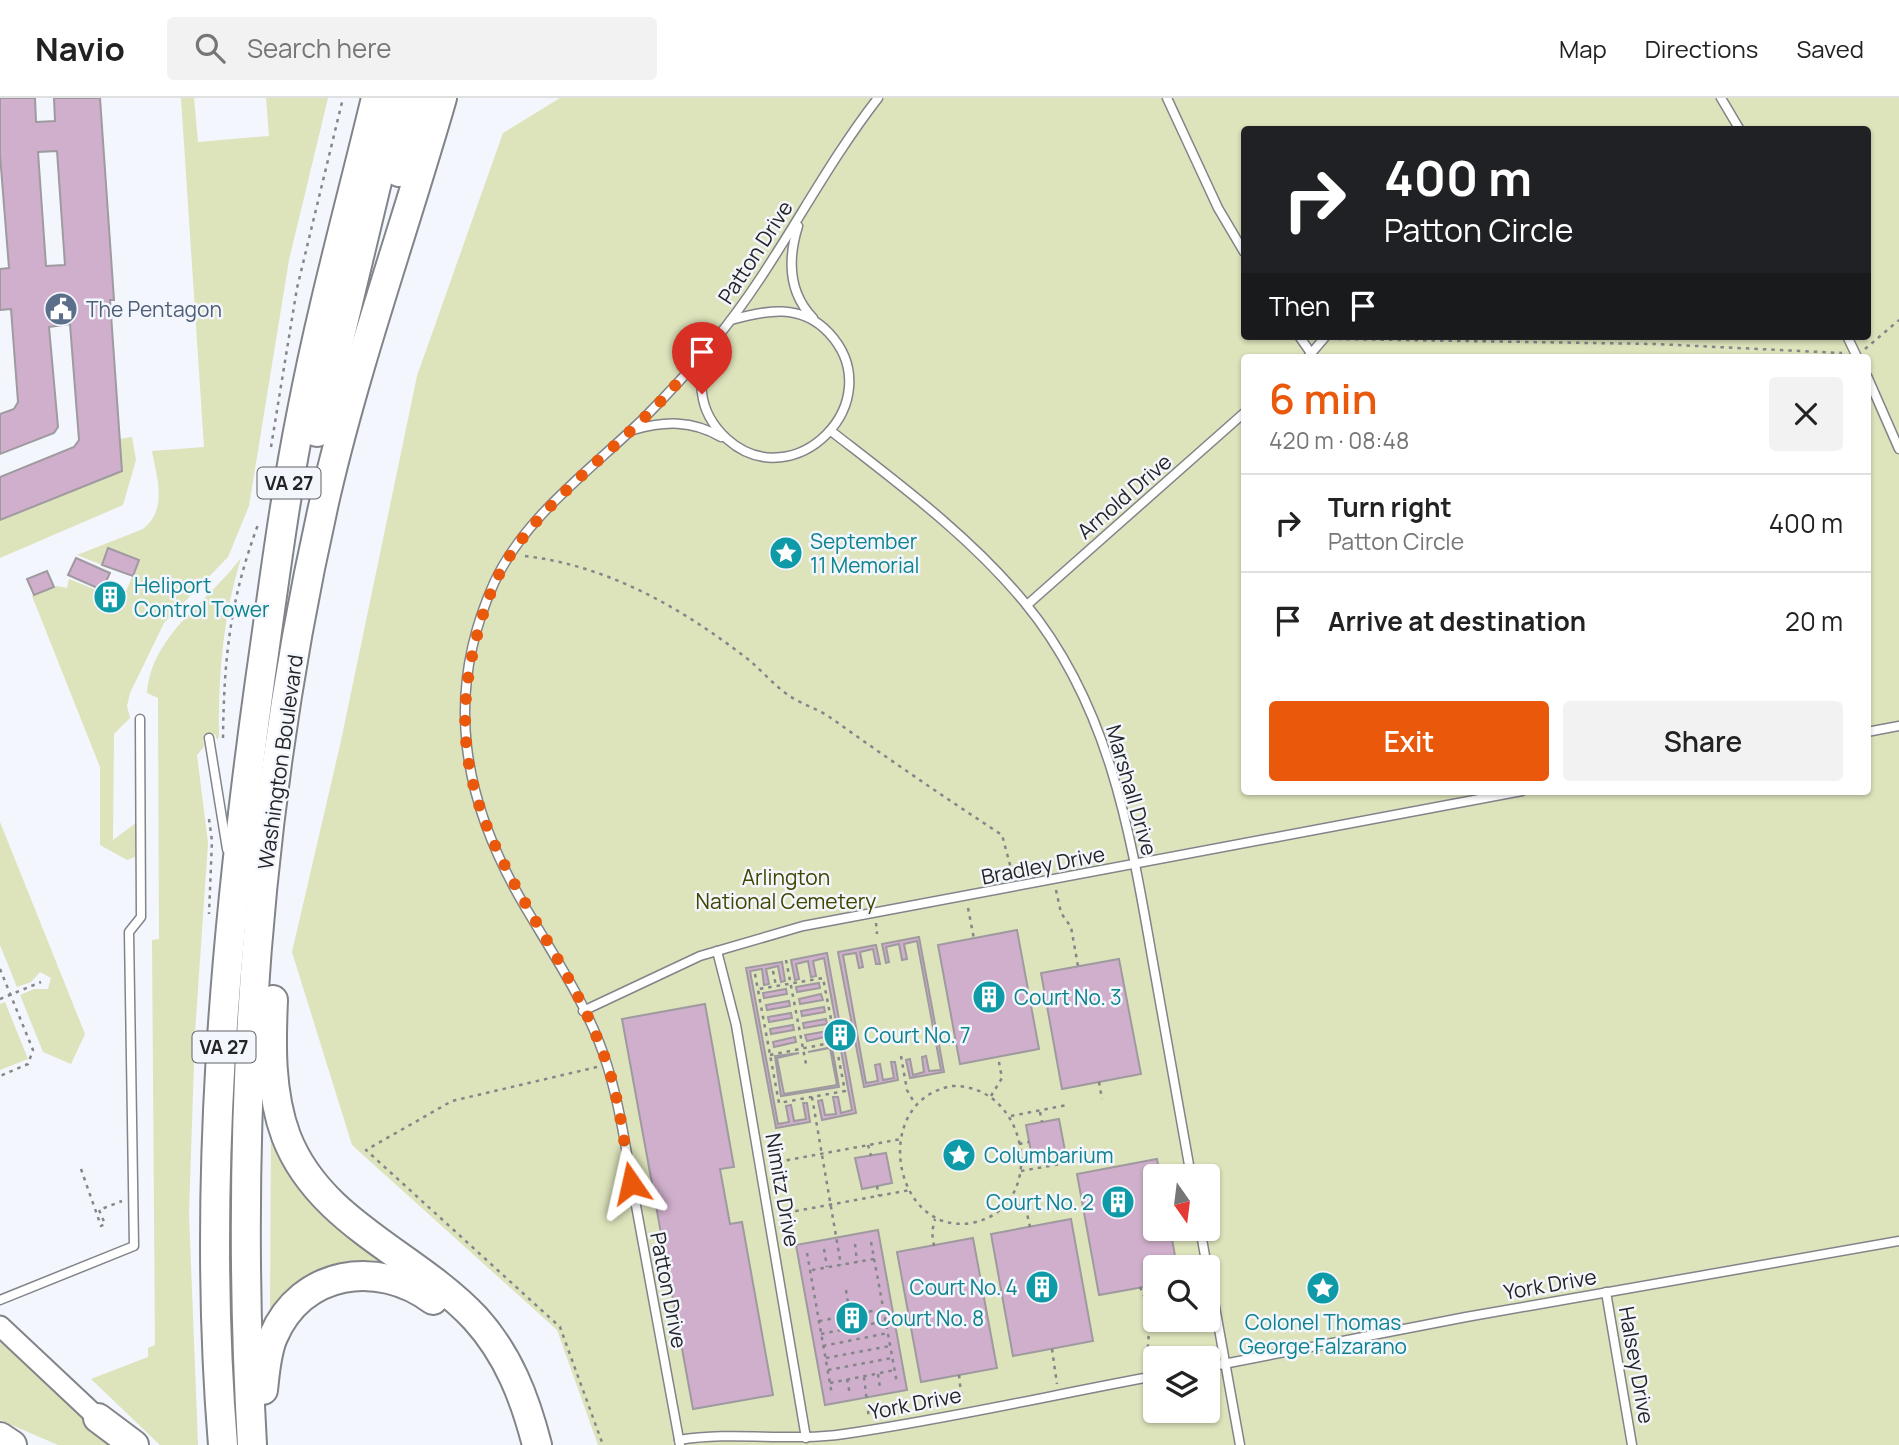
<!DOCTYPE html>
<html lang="en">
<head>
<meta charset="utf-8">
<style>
  body { margin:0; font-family:Manrope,sans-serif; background:#f2f2f2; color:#222; height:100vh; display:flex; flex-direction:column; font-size:26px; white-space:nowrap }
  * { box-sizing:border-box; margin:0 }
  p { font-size:23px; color:#767676 }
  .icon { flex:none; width:38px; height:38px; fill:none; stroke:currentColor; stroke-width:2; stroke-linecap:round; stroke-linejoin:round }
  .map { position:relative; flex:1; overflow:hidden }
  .panel { position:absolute; left:1241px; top:256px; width:630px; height:441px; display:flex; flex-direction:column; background:#fff; border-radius:7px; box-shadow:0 2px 5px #0004 }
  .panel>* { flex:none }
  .banner { position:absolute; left:1241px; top:28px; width:630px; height:214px; border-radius:7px; box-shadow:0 2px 5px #0004; background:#202124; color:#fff; overflow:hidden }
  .needle { width:46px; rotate:166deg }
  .fabs { position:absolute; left:1143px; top:1066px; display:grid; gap:14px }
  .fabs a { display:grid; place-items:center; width:77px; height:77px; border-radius:7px; background:#fff; box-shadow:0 2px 5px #0004; font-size:35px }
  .pin { position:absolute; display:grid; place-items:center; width:60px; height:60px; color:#fff; margin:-72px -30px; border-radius:50% 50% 50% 0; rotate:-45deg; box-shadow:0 0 7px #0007 }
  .pin .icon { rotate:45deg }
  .me { position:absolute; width:77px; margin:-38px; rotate:349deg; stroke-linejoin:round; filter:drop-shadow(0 0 5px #0008) }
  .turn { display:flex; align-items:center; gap:24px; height:147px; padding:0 28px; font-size:32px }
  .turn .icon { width:91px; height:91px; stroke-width:2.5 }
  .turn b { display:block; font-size:49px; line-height:60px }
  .then { display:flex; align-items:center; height:66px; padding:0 28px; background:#0003; gap:14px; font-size:26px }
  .round { display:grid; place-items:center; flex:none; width:74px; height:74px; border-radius:7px; background:#f2f2f2 }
  .summary { display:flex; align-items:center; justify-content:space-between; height:119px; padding:0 28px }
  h1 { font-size:42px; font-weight:600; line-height:52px; color:#ea580c }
  .action { display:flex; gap:14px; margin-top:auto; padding:14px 28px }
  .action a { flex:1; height:80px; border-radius:7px; background:#ea580c; color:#fff; font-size:28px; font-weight:600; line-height:80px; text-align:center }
  .action a+a { background:#f2f2f2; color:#222 }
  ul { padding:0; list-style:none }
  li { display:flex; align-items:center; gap:21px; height:98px; padding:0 28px; border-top:2px solid #e0e0e0 }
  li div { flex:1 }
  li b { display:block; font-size:26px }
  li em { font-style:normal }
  header { display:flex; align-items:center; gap:42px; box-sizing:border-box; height:98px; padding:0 35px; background:#fff; border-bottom:2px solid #e0e0e0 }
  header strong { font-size:33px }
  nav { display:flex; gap:38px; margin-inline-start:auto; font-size:24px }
  .search { width:490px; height:63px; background:#f2f2f2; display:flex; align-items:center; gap:18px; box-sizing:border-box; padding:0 24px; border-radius:7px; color:#767676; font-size:26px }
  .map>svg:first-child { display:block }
</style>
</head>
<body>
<header>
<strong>Navio</strong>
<div class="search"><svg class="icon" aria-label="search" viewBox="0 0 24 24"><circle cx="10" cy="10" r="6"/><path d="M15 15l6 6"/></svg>Search here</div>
<nav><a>Map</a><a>Directions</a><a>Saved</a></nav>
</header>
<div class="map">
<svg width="1899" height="1347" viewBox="0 0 1899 1347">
  <rect width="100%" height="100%" fill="#f3f6fc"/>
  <g fill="#dde3bb" fill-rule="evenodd">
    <path d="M181,0H194L198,44L269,38L266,0H328L289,162L249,408L228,459L164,525L130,595L127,608L130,620L114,636L113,742L136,725L135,759L127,762L100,747V669L32,498L57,488L67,490L69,481L99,493L97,500L119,510L139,462L109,450L102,467L77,457L143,431C168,411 157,380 152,353L204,349Z"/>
    <path d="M560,0H1899V1347H598L557,1232L352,1047L292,854L341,643L417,278L503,35ZM1244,32H1867V238H1244ZM1244,259H1867V693H1244ZM1155,1078H1208V1130H1155ZM1155,1169H1208V1222H1155ZM1155,1260H1208V1312H1155Z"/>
    <path d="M132,339L136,362L123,407L0,460V422L122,373L119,341Z"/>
    <path d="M241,460C223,518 218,579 219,639L217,642L215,636L203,640L204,649L197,657L208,745L195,935L189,1115L198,1347H160L91,1281L148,1259V1250L155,1247L152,842L159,841L158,600L147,595C152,536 209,503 241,460Z"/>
    <path d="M0,724L85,936L71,966L43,954L20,897L34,891H48L51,880L40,874L31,884L17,889L0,847Z"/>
    <path d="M5,904L28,961L0,972V906Z"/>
    <path d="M271,1014L406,1172L380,1169L270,1229Z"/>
    <path d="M0,1243L114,1347H58L0,1322Z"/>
  </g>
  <g fill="#d0afcc" stroke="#9f9a9f" stroke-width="2" fill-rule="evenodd">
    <path d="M0,0H35L36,24L55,23L54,0H100L114,202H110L122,373L0,422V379L74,349L79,342L70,226L49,229L58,329L54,335L0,356V316L14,311L18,304L11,211L0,212V171L9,170L0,57ZM57,53L65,167L46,168L38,54Z"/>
    <path d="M108,450L139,462L133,478L102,467Z"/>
    <path d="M76,460L110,475L102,492L68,477Z"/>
    <path d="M47,473L54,489L34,497L27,481Z"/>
    <path d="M103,490L121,497L116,508L99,500Z"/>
    <path d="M1017,832L1039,951L960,966L938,847Z"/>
    <path d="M919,839L944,974L910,980L906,962L910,961L913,977L924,974L922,959L926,958L929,973L941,972L917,843L904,846L907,861L902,862L899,846L886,849L889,864L886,865L882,846Z"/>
    <path d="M876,847L880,866H876L873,851L860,854L863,869L859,870L856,855L843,857L866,985L878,983L875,967L880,966L883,982L894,980L891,964H895L898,982L864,989L838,854Z"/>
    <path d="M827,855L856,1015L822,1022L818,1003L822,1002L825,1017L836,1016L833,999H838L841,1015L852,1012L824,860L813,863L816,878L811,879L808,863L796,866L799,881L795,882L791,862Z"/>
    <path d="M1119,861L1141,976L1062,991L1041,875Z"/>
    <path d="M782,864L785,883L781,884L778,868L766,871L769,886L764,887L762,871L750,873L778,1026L789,1024L786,1008L791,1007L794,1023L806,1021L803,1005H807L810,1024L776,1030L746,870Z"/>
    <path d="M819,885L820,890L797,894L796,889Z"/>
    <path d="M786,891L787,896L764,900L763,895Z"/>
    <path d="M821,896L823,902L800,906L799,901Z"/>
    <path d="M789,903L790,908L767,912L766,907Z"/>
    <path d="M705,906L734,1069L720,1071L730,1126L742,1124L773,1297L693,1311L622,921Z"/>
    <path d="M824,909L825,914L802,918L801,913Z"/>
    <path d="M791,915L792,920L769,924L768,919Z"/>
    <path d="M826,921L827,926L804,930L803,925Z"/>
    <path d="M793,927L794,932L771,936L770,931Z"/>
    <path d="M828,933L829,938L807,943L805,937Z"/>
    <path d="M795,939L796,944L774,949L773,944Z"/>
    <path d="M832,949L839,989L781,998L775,958L799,955L777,960L784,996L837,987L830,950L808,954Z"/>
    <path d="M1059,1021L1065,1053L1032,1059L1026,1027Z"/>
    <path d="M886,1055L892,1085L862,1091L855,1060Z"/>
    <path d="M1157,1061L1160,1078H1155V1130H1170L1177,1169H1155V1187L1099,1197L1077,1076Z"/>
    <path d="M1071,1121L1093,1243L1013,1258L991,1136Z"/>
    <path d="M878,1132L907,1292L825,1307L796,1147Z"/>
    <path d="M973,1140L997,1270L921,1284L897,1154Z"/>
  </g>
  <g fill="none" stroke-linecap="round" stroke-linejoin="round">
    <defs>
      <g id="service">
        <path d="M1167,0L1218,110L1244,154"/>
        <path d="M1721,0L1740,32"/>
        <path d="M798,128C788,160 788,194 813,220"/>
        <path d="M1299,238L1313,258"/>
        <path d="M1847,238L1857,259"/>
        <path d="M701,258C701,270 700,283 702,295C704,313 714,329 727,341C794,401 892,303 829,235C801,205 766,212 731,222"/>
        <path d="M1308,259L1326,238"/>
        <path d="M1867,278L1899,351"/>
        <path d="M633,332C664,323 692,322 721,339"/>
        <path d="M831,333C899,386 970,438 1025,505C1109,607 1130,733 1152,859C1165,932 1178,1005 1191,1078"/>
        <path d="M1027,507L1244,315"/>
        <path d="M1867,634L1899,628"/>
        <path d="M209,640L227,751"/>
        <path d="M717,853L736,927L806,1340"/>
        <path d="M583,913L700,858L803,828L1522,693"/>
        <path d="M1200,1130L1207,1169"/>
        <path d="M1208,1170L1240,1347"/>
        <path d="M1606,1194L1632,1347"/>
        <path d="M0,1202L134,1148L129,834L141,819L140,621"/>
        <path d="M1208,1269L1466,1219L1899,1143"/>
        <path d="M679,1342C734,1333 789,1344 844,1336C948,1321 1052,1297 1155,1278"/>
        <path d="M680,1347C666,1269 651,1191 637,1113C628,1066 622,1016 608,970C591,912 554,858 524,807C463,703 443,598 494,485C525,418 592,371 643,321C668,296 693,269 715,242C777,167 818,77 878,0"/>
      </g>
      <path id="tertiary" d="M0,1228L98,1320"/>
      <g id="motorway">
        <path d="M399,74L419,0"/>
        <path d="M317,334L397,0"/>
        <path d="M273,902C271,947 270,995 286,1038C319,1125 415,1156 475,1220C508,1256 525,1300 537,1347"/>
        <path d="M263,1292C265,1275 266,1255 273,1239C301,1172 378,1161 433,1202"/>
        <path d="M98,1320L134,1347"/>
        <path d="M0,1339L12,1347"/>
        <path d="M223,1347C202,1093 225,835 260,583C273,493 284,403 302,313C322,208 351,104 376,0"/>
        <path d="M252,1347C234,1029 255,707 326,396C357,263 404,132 442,0"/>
      </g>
    </defs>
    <use href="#service" stroke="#818489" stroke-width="11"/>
    <use href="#tertiary" stroke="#818489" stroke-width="23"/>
    <use href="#motorway" stroke="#818489" stroke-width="32"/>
    <g stroke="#84868a" stroke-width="2.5" stroke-dasharray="3.5 5" stroke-linecap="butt">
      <path d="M1338,241L1655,246L1842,255"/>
      <path d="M1865,251L1899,222"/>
      <path d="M271,349L297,190L343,0"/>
      <path d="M525,458C609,468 682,510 749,562C762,573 774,587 788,597C801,606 818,611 831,620C887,660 944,699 1002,737L1013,778"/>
      <path d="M223,640C224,559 230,501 259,424"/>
      <path d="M209,721L212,743L209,816"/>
      <path d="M1056,792L1061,815L1071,829L1078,868"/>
      <path d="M968,810L974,841"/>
      <path d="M876,825L877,836"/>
      <path d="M786,862L806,966"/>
      <path d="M0,871L33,952L28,966L0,978"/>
      <path d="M773,873L776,888"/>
      <path d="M755,876L779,1005L845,993L823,880L759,891"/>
      <path d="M0,901L41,884"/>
      <path d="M770,957L835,944"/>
      <path d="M901,958L907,992L915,1006"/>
      <path d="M597,969L452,1003L366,1052L560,1229L603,1347"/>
      <path d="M1099,984L1102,1001"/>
      <path d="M952,988C1031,986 1049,1112 971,1125C893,1138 869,1003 952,988Z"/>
      <path d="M991,998L1002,980L998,959"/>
      <path d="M812,999L841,1167"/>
      <path d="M1040,1014L1042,1024"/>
      <path d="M1011,1018L1067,1007"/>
      <path d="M1019,1046L1029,1044"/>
      <path d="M868,1047L871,1058"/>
      <path d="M1048,1056L1050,1067"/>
      <path d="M779,1066L788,1062L901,1041"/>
      <path d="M81,1071L101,1128L105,1126L99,1112L122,1103"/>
      <path d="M1021,1073L1077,1063"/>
      <path d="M877,1088L879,1098"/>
      <path d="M1009,1103L1026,1111L1030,1129"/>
      <path d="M787,1111L796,1113L910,1092"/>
      <path d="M871,1144L897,1285"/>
      <path d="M855,1146L857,1164"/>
      <path d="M934,1148L932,1134L935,1121"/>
      <path d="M824,1151L827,1169"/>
      <path d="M807,1155L832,1297"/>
      <path d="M812,1172L874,1161"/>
      <path d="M1140,1189L1150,1212L1147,1267"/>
      <path d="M846,1192L850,1217"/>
      <path d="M819,1223L883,1211"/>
      <path d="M821,1236L886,1223"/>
      <path d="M823,1248L888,1235"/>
      <path d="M1052,1251L1057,1286"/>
      <path d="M826,1260L890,1248"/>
      <path d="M828,1272L892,1260"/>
      <path d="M878,1276L880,1290"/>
      <path d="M959,1277L962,1304"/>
      <path d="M864,1279L869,1321"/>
      <path d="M847,1281L850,1297"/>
      <path d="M830,1285L895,1272"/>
    </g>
    <use href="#service" stroke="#fff" stroke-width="8"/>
    <use href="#tertiary" stroke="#fff" stroke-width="19"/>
    <use href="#motorway" stroke="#fff" stroke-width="28"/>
  </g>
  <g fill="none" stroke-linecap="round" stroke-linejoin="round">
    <path stroke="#ea580c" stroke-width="12" stroke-dasharray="0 21.6" d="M631,1085C624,1046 620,1004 607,966C556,817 433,729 473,554C481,519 491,486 511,456C546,405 596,366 640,324C662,303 682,280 701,257L702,296"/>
  </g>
  <defs>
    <symbol id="civic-disc" viewBox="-11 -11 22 22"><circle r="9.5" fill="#5c6f8a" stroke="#f3f6fc"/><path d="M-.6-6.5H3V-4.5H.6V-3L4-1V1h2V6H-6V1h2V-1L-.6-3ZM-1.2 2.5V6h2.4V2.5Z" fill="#fff"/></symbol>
    <symbol id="sight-disc" viewBox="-11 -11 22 22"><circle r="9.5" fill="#0f9aa8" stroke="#f3f6fc"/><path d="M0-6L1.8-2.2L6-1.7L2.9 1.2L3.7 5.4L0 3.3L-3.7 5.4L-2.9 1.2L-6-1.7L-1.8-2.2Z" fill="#fff"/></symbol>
    <symbol id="building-disc" viewBox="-11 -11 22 22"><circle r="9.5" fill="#0f9aa8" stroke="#f3f6fc"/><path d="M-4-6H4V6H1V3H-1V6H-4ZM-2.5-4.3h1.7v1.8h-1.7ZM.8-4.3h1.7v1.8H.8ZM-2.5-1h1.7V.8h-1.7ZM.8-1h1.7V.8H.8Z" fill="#fff"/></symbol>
  </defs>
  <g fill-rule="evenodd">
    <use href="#civic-disc" x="42" y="192" width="38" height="38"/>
    <use href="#sight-disc" x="767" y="436" width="38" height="38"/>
    <use href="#building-disc" x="91" y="480" width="38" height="38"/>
    <use href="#building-disc" x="970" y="880" width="38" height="38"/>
    <use href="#building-disc" x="821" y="918" width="38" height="38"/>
    <use href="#sight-disc" x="940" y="1038" width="38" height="38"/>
    <use href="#building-disc" x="1099" y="1085" width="38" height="38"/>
    <use href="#building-disc" x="1023" y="1170" width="38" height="38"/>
    <use href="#sight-disc" x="1304" y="1171" width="38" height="38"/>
    <use href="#building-disc" x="833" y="1201" width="38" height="38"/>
  </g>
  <g text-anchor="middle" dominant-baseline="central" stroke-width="5" stroke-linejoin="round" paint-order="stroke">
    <g fill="#f3f6fc" stroke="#616366" stroke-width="2">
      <rect x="257.5" y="369.5" width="63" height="31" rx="5"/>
      <rect x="192.5" y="933.5" width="63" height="31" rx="5"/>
    </g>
    <g font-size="19" font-weight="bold" fill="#232426">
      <text x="289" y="385">VA 27</text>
      <text x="224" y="949">VA 27</text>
    </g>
    <g font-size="21" fill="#232426" stroke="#f3f6fc">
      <text transform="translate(755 154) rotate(-57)">Patton Drive</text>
      <text transform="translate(1124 398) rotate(-41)">Arnold Drive</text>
      <text transform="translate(280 664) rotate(-82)">Washington Boulevard</text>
      <text transform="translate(1132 692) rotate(74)">Marshall Drive</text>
      <text transform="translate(1043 767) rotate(-11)">Bradley Drive</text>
      <text transform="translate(783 1092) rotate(80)">Nimitz Drive</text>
      <text transform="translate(1550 1186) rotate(-10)">York Drive</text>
      <text transform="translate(669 1192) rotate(79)">Patton Drive</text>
      <text transform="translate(1637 1267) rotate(80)">Halsey Drive</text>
      <text transform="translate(915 1305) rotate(-11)">York Drive</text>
    </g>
    <g font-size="21" fill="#4e5e75" stroke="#f3f6fc" text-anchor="start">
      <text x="86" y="211">The Pentagon</text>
    </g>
    <g font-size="21" fill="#0d838f" stroke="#f3f6fc" text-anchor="start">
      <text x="810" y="443">September<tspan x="810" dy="24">11 Memorial</tspan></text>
      <text x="134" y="487">Heliport<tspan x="134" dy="24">Control Tower</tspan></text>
      <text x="1014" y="899">Court No. 3</text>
      <text x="864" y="937">Court No. 7</text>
      <text x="984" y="1057">Columbarium</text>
      <text x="1094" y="1104" text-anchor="end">Court No. 2</text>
      <text x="1018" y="1189" text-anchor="end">Court No. 4</text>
      <text x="876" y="1220">Court No. 8</text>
      <text x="1323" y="1224" text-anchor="middle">Colonel Thomas<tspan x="1323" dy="24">George Falzarano</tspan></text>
    </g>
    <g font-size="21" fill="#414500" stroke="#f3f6fc">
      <text x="786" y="779">Arlington<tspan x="786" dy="24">National Cemetery</tspan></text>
    </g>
  </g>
</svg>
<div class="fabs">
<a><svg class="needle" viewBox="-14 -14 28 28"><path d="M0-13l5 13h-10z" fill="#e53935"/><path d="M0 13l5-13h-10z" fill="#767676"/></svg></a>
<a><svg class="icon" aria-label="search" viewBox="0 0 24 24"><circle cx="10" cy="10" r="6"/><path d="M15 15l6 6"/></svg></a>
<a><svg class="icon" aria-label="layers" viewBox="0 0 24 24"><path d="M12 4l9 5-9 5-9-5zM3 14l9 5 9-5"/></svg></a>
</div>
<div class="pin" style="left:702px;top:296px;background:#d93025"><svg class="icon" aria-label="arrive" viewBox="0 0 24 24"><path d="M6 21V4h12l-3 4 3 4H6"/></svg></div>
<svg class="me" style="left:631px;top:1085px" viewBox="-20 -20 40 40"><path d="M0-17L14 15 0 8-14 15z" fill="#ea580c" stroke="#fff" stroke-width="4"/></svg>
<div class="banner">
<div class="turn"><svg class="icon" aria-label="right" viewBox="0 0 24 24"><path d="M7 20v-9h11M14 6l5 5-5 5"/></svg><div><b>400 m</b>Patton Circle</div></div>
<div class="then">Then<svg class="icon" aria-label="arrive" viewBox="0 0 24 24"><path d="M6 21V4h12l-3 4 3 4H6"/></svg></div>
</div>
<section class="panel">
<div class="summary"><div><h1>6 min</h1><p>420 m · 08:48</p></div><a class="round"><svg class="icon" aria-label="close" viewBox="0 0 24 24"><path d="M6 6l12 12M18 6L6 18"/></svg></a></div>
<ul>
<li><svg class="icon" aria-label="right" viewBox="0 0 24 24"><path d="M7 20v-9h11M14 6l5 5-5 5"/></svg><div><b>Turn right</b><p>Patton Circle</p></div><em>400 m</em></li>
<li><svg class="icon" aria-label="arrive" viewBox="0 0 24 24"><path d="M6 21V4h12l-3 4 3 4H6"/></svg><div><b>Arrive at destination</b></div><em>20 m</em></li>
</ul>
<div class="action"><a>Exit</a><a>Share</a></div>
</section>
</div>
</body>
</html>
